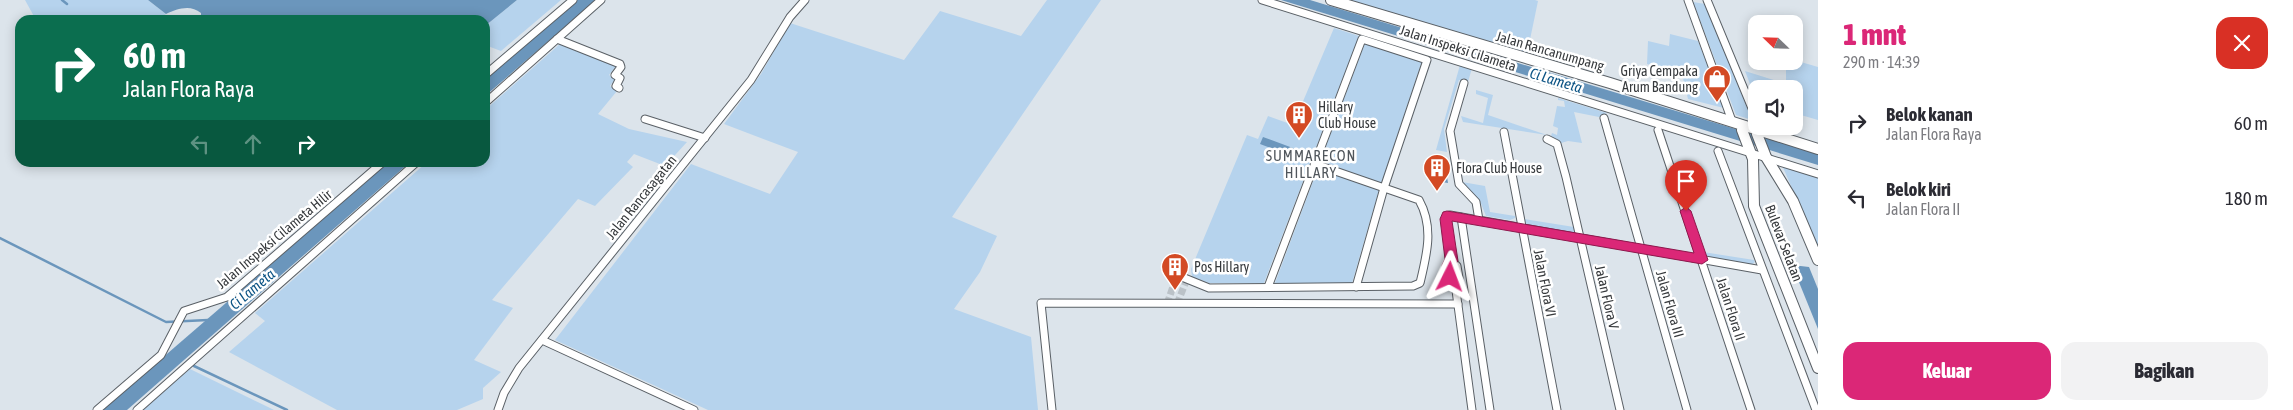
<!DOCTYPE html>
<html lang="id">
<head>
<meta charset="utf-8">
<style>
  body { margin:0; font-family:"Asap Condensed",sans-serif; background:#f2f2f3; color:#2b2b33; height:100vh; display:flex; flex-direction:column; font-size:19px; white-space:nowrap }
  * { box-sizing:border-box; margin:0 }
  p { font-size:16px; color:#7c7c81 }
  .icon { flex:none; width:28px; height:28px; fill:none; stroke:currentColor; stroke-width:2; stroke-linecap:round; stroke-linejoin:round }
  .map { position:relative; flex:1; overflow:hidden }
  .sheet { display:flex; flex-direction:column; background:#fff; width:475px }
  .sheet>* { flex:none }
  .top-card { position:absolute; left:15px; top:15px; width:475px; height:152px; border-radius:15px; box-shadow:0 2px 12px #0003; background:#0b6e4f; color:#fff; overflow:hidden }
  .needle { width:32px; rotate:293deg }
  .controls { position:absolute; left:1748px; top:15px; display:grid; gap:10px }
  .controls a { display:grid; place-items:center; width:55px; height:55px; border-radius:10px; background:#fff; box-shadow:0 2px 12px #0003; font-size:25px }
  .pin { position:absolute; display:grid; place-items:center; width:42px; height:42px; color:#fff; margin:-51px -21px; border-radius:50% 50% 50% 0; rotate:-45deg; box-shadow:0 0 5px #0007 }
  .pin .icon { rotate:45deg }
  .me { position:absolute; width:55px; margin:-28px; rotate:3deg; stroke-linejoin:round; filter:drop-shadow(0 0 4px #0008) }
  .turn { display:flex; align-items:center; gap:18px; height:105px; padding:0 25px; font-size:22px }
  .turn .icon { width:65px; height:65px; stroke-width:2.5 }
  .turn b { display:block; font-size:35px; line-height:42px }
  .lanes { display:flex; align-items:center; height:48px; padding:0 25px; background:#0003; justify-content:center; gap:25px; direction:ltr }
  .lanes .off { opacity:.35 }
  .round { display:grid; place-items:center; flex:none; width:52px; height:52px; border-radius:15px; background:#f2f2f3 }
  .overview { display:flex; align-items:center; justify-content:space-between; height:85px; padding:0 25px }
  h1 { font-size:30px; font-weight:800; line-height:38px; color:#db2777 }
  .button { display:flex; gap:10px; margin-top:auto; padding:10px 25px }
  .button a { flex:1; height:58px; border-radius:15px; background:#db2777; color:#fff; font-size:20px; font-weight:800; line-height:58px; text-align:center }
  .button a+a { background:#f2f2f3; color:#2b2b33 }
  ul { padding:0; list-style:none }
  li { display:flex; align-items:center; gap:15px; height:75px; padding:0 25px }
  li div { flex:1 }
  li b { display:block; font-size:19px }
  li em { font-style:normal }
  main { display:flex; flex:1; min-height:0 }
  .map>svg:first-child { display:block }
</style>
</head>
<body>
<main>
<div class="map">
<svg width="1818" height="410" viewBox="0 0 1818 410">
  <rect width="100%" height="100%" fill="#dce4eb"/>
  <g fill="#b6d3ed">
    <path d="M25,0H148L166,14L157,20H36Z"/>
    <path d="M517,0H561L501,51L485,45V26Z"/>
    <path d="M1047,0H1101L952,217L997,236L980,272L954,309L1031,337L1038,410H708L555,340L691,164L770,194L798,152L724,124L761,74L790,23L904,60L940,11L1021,36Z"/>
    <path d="M1345,0H1535L1538,1L1527,54Z"/>
    <path d="M1693,2L1705,4L1752,120L1736,115Z"/>
    <path d="M1334,28L1359,36L1264,283H1209L1192,277L1191,269L1247,135L1258,139L1268,116L1293,125Z"/>
    <path d="M1670,34L1698,41L1724,108L1688,99L1682,74L1647,64L1648,41L1669,46Z"/>
    <path d="M1365,43L1422,61L1381,184L1320,162Z"/>
    <path d="M560,44L616,66L609,75L615,79L610,86L617,91L598,114L629,129L687,142L665,166L634,154L627,162L633,167L595,206L578,199L492,300L513,308L474,360L501,372L483,388V399L457,410H337L229,352L265,321L255,313L426,163L485,162V110Z"/>
    <path d="M1794,60L1818,67V120L1794,113V89H1756V100L1745,71L1786,84V61Z"/>
    <path d="M1460,65L1472,68L1468,82L1459,80L1444,129L1447,152L1436,150Z"/>
    <path d="M1476,90L1493,95L1488,115L1547,135L1463,122L1461,116L1483,123L1488,98L1476,94Z"/>
    <path d="M1558,98L1607,113L1599,117L1574,112L1582,143L1568,141L1561,143L1551,136L1552,133L1557,135L1558,128L1553,126L1557,106L1565,107L1564,101L1558,100Z"/>
    <path d="M1782,165L1818,176V249Z"/>
    <path d="M1318,168L1379,190L1352,283H1275Z"/>
    <path d="M1462,182L1485,186L1490,212L1515,216V218L1510,220L1486,216L1480,201Z"/>
    <path d="M1524,219L1574,227L1575,231L1573,234L1527,225Z"/>
    <path d="M1703,252L1754,260L1755,262L1751,265L1710,258Z"/>
    <path d="M190,369L268,407L274,410H143Z"/>
  </g>
  <g fill="#6b96bc">
    <path d="M148,0H517L485,26V20H201V13C190,4 177,9 166,14Z"/>
    <path d="M577,0H596L485,96V79Z"/>
    <path d="M1281,0H1310L1818,154V165Z"/>
    <path d="M1263,137L1301,151L1298,158L1260,144Z"/>
    <path d="M1436,157L1444,159L1448,183L1436,181L1434,162Z"/>
    <path d="M388,163H409L127,410H102Z"/>
    <path d="M1792,265L1809,267L1818,289V329Z"/>
  </g>
  <g fill="none" stroke-linecap="round" stroke-linejoin="round">
    <g stroke="#6b96bc" stroke-width="2.5">
      <path d="M62,0L67,4"/>
      <path d="M0,238L166,322L208,320"/>
      <path d="M194,366L287,410"/>
    </g>
    <g stroke="#bbc2c8" stroke-width="7" stroke-dasharray="7 3" stroke-linecap="butt">
      <path d="M1167,304L1177,275"/>
      <path d="M1177,304L1187,279"/>
    </g>
    <defs>
      <g id="street">
        <path d="M1262,0L1818,174"/>
        <path d="M1688,0L1732,121"/>
        <path d="M1707,0L1756,118"/>
        <path d="M557,39L620,64L621,67L615,75L620,78L616,86L619,88"/>
        <path d="M485,75L573,0"/>
        <path d="M1464,83L1450,131L1459,184L1476,202L1479,220"/>
        <path d="M485,103L601,0"/>
        <path d="M1604,118L1687,410"/>
        <path d="M645,119L705,138"/>
        <path d="M1658,130L1751,410"/>
        <path d="M1504,132L1557,410"/>
        <path d="M1547,139L1557,144L1566,177L1620,410"/>
        <path d="M1718,151L1816,410"/>
        <path d="M1461,217L1490,410"/>
        <path d="M1452,261L1446,219L1450,215L1762,270"/>
        <path d="M1452,261L1457,266L1459,278L1455,283L1449,277L1448,265Z"/>
        <path d="M1177,275L1209,288L1413,286L1420,283C1427,254 1434,227 1419,200L1315,164"/>
        <path d="M1455,283L1472,410"/>
        <path d="M1268,287L1362,39L1427,60L1384,188L1356,287"/>
        <path d="M542,340L694,410"/>
        <path d="M97,410L161,355L184,311L227,297L383,162"/>
        <path d="M137,410L417,162"/>
        <path d="M498,410L504,393L519,368L751,80L790,17L805,0"/>
        <path d="M1052,410L1041,303L1458,304"/>
      </g>
      <g id="secondary">
        <path d="M1331,0L1610,83L1818,149"/>
        <path d="M1742,130L1753,159L1754,206L1818,368"/>
        <path d="M1757,134L1766,157L1793,201L1818,260"/>
      </g>
    </defs>
    <use href="#street" stroke="#5a6066" stroke-width="9"/>
    <use href="#secondary" stroke="#5a6066" stroke-width="12"/>
    <use href="#street" stroke="#fff" stroke-width="7"/>
    <use href="#secondary" stroke="#fff" stroke-width="10"/>
  </g>
  <path fill="#db2777" stroke="#8e194d" d="M1686,207L1691,211L1708,260L1702,264L1452,221L1458,261L1454,266L1456,277L1450,282L1443,277L1442,265L1445,259L1440,219L1443,212L1447,211L1694,253L1680,211Z"/>
  <defs>
    <symbol id="shop-pin" viewBox="-11 -11 22 30"><path d="M0 17L-7.5 6A9.5 9.5 0 1 1 7.5 6Z" fill="#d34a24" stroke="#fff"/><path d="M-5-2.5h2.3a2.7 3.5 0 0 1 5.4 0H5L5.5 6h-11ZM-1.5-2.5h3a1.5 2.3 0 0 0-3 0Z" fill="#fff"/></symbol>
    <symbol id="building-pin" viewBox="-11 -11 22 30"><path d="M0 17L-7.5 6A9.5 9.5 0 1 1 7.5 6Z" fill="#d34a24" stroke="#fff"/><path d="M-4-6H4V6H1V3H-1V6H-4ZM-2.5-4.3h1.7v1.8h-1.7ZM.8-4.3h1.7v1.8H.8ZM-2.5-1h1.7V.8h-1.7ZM.8-1h1.7V.8H.8Z" fill="#fff"/></symbol>
  </defs>
  <g fill-rule="evenodd">
    <use href="#shop-pin" x="1701" y="63" width="32" height="43"/>
    <use href="#building-pin" x="1283" y="99" width="32" height="43"/>
    <use href="#building-pin" x="1421" y="152" width="32" height="43"/>
    <use href="#building-pin" x="1159" y="251" width="32" height="43"/>
  </g>
  <g text-anchor="middle" dominant-baseline="central" stroke-width="5" stroke-linejoin="round" paint-order="stroke">
    <g font-size="14" fill="#36393c" stroke="#fff">
      <text transform="translate(1458 48) rotate(18)">Jalan Inspeksi Cilameta</text>
      <text transform="translate(1550 51) rotate(16)">Jalan Rancanumpang</text>
      <text transform="translate(641 197) rotate(-51)">Jalan Rancasagatan</text>
      <text transform="translate(274 239) rotate(-40)">Jalan Inspeksi Cilameta Hilir</text>
      <text transform="translate(1784 243) rotate(69)">Bulevar Selatan</text>
      <text transform="translate(1545 283) rotate(79)">Jalan Flora VI</text>
      <text transform="translate(1607 297) rotate(77)">Jalan Flora V</text>
      <text transform="translate(1670 304) rotate(74)">Jalan Flora III</text>
      <text transform="translate(1731 309) rotate(72)">Jalan Flora II</text>
    </g>
    <g font-size="14" fill="#36393c" stroke="#fff" text-anchor="start">
      <text x="1698" y="71" text-anchor="end">Griya Cempaka<tspan x="1698" dy="16">Arum Bandung</tspan></text>
      <text x="1318" y="107">Hillary<tspan x="1318" dy="16">Club House</tspan></text>
      <text x="1456" y="168">Flora Club House</text>
      <text x="1194" y="267">Pos Hillary</text>
    </g>
    <g font-size="15" font-style="italic" fill="#0b5384" stroke="#fff">
      <text transform="translate(1556 80) rotate(17)">Ci Lameta</text>
      <text transform="translate(252 289) rotate(-40)">Ci Lameta</text>
    </g>
    <g font-size="15" letter-spacing="1" fill="#50565c" stroke="#fff">
      <text x="1311" y="155">SUMMARECON<tspan x="1311" dy="17">HILLARY</tspan></text>
    </g>
  </g>
</svg>
<div class="controls">
<a><svg class="needle" viewBox="-14 -14 28 28"><path d="M0-13l5 13h-10z" fill="#e53935"/><path d="M0 13l5-13h-10z" fill="#7c7c81"/></svg></a>
<a><svg class="icon" aria-label="sound" viewBox="0 0 24 24"><path d="M4 9h4l5-4v14l-5-4H4zM17 9q2 3 0 6"/></svg></a>
</div>
<div class="pin" style="left:1686px;top:211px;background:#d93025"><svg class="icon" aria-label="arrive" viewBox="0 0 24 24"><path d="M6 21V4h12l-3 4 3 4H6"/></svg></div>
<svg class="me" style="left:1450px;top:277px" viewBox="-20 -20 40 40"><path d="M0-17L14 15 0 8-14 15z" fill="#db2777" stroke="#fff" stroke-width="4"/></svg>
<div class="top-card">
<div class="turn"><svg class="icon" aria-label="right" viewBox="0 0 24 24"><path d="M7 20v-9h11M14 6l5 5-5 5"/></svg><div><b>60 m</b>Jalan Flora Raya</div></div>
<div class="lanes"><svg class="icon off" aria-label="left" viewBox="0 0 24 24"><path d="M17 20v-9H6M10 6l-5 5 5 5"/></svg><svg class="icon off" aria-label="ahead" viewBox="0 0 24 24"><path d="M12 20V5M6 11l6-6 6 6"/></svg><svg class="icon" aria-label="right" viewBox="0 0 24 24"><path d="M7 20v-9h11M14 6l5 5-5 5"/></svg></div>
</div>
</div>
<section class="sheet">
<div class="overview"><div><h1>1 mnt</h1><p>290 m · 14:39</p></div><a class="round" style="background:#d93025;color:#fff"><svg class="icon" aria-label="close" viewBox="0 0 24 24"><path d="M6 6l12 12M18 6L6 18"/></svg></a></div>
<ul>
<li><svg class="icon" aria-label="right" viewBox="0 0 24 24"><path d="M7 20v-9h11M14 6l5 5-5 5"/></svg><div><b>Belok kanan</b><p>Jalan Flora Raya</p></div><em>60 m</em></li>
<li><svg class="icon" aria-label="left" viewBox="0 0 24 24"><path d="M17 20v-9H6M10 6l-5 5 5 5"/></svg><div><b>Belok kiri</b><p>Jalan Flora II</p></div><em>180 m</em></li>
</ul>
<div class="button"><a>Keluar</a><a>Bagikan</a></div>
</section>
</main>
</body>
</html>
